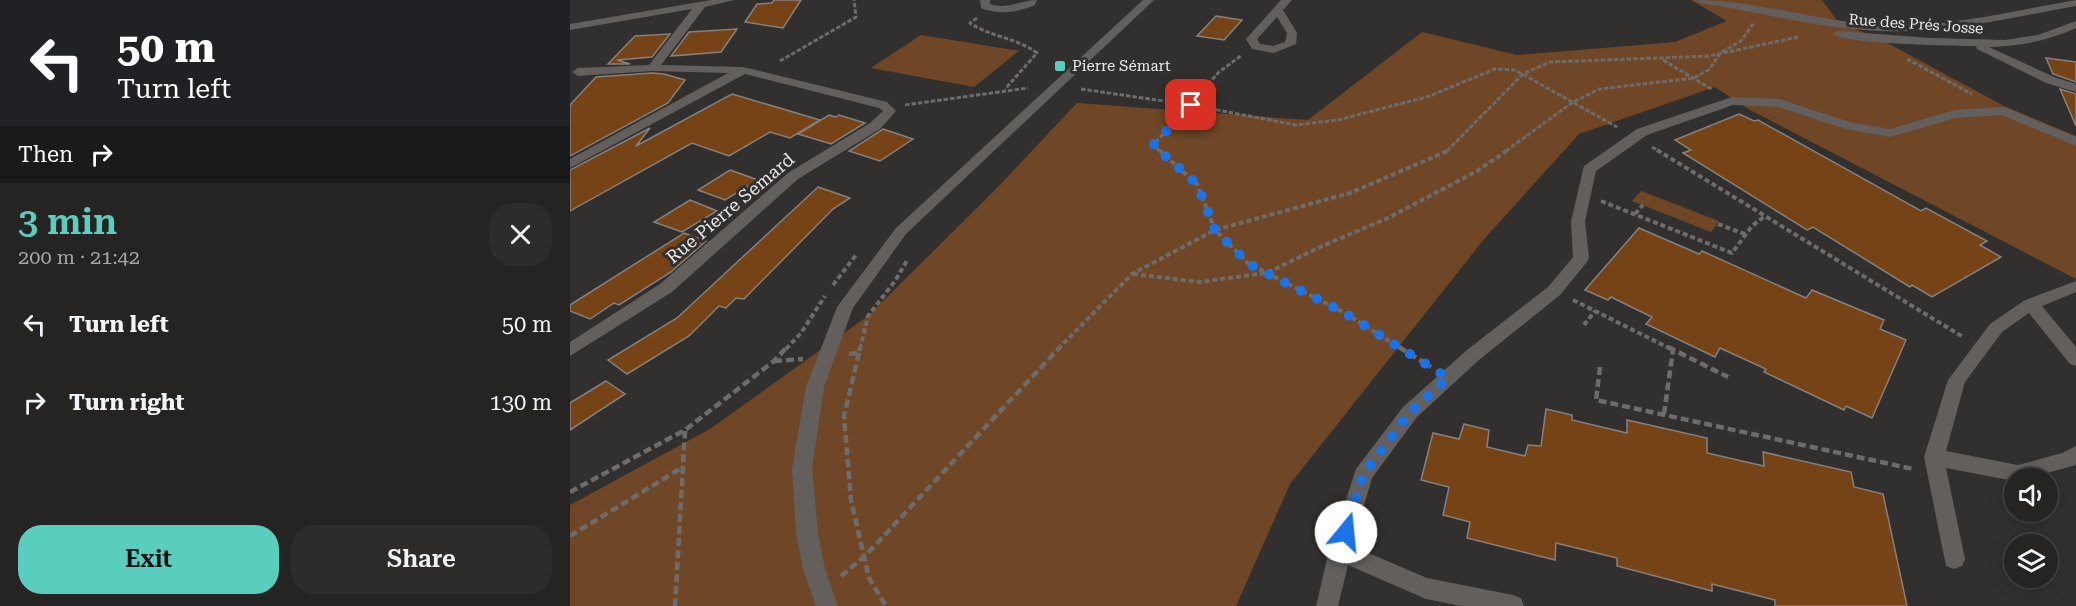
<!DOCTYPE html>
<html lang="en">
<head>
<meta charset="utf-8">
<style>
  body { margin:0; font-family:"Roboto Serif",serif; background:#2e2c2a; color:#f1f3f6; height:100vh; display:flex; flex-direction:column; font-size:22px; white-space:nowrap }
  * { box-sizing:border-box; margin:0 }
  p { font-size:20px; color:#a4a4a5 }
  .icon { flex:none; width:33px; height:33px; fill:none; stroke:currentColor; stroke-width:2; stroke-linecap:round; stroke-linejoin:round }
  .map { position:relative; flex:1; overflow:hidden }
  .side { display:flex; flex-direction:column; background:#262422; width:570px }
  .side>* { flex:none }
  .banner { background:#202124; color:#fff; overflow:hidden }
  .fabs { position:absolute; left:1434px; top:468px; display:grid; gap:12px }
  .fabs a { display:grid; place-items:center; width:54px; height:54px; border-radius:50%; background:#262422; box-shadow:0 3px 15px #0003,0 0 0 2px #424140; font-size:30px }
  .pin { position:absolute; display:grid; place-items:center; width:51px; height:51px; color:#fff; margin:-26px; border-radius:12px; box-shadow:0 3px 9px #0006 }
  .me { position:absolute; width:66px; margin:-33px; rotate:17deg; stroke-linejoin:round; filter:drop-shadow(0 0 4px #0008) }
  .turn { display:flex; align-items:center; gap:21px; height:126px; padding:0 18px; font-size:27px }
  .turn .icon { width:78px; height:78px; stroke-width:2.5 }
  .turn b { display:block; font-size:42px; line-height:51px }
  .then { display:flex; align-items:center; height:57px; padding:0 18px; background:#0003; gap:12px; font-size:22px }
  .round { display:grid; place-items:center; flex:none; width:63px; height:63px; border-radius:24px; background:#2e2c2a }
  .summary { display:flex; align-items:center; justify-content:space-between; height:102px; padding:0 18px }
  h1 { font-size:36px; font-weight:600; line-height:45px; color:#59cebe }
  .primary-button { display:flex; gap:12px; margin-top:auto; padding:12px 18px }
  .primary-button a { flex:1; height:69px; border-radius:24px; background:#59cebe; color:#111; font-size:24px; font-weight:600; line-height:69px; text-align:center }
  .primary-button a+a { background:#2e2c2a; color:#f1f3f6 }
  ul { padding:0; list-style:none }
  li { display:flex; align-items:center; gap:18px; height:78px; padding:0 18px }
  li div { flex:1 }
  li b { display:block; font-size:22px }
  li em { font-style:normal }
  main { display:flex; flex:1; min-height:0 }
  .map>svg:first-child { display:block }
</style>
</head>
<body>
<main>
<section class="side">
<div class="banner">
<div class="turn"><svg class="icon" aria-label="left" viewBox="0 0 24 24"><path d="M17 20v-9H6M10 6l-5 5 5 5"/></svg><div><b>50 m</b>Turn left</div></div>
<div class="then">Then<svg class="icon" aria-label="right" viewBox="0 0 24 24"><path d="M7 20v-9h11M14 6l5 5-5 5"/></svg></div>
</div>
<div class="summary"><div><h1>3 min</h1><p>200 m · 21:42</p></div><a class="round"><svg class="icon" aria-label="close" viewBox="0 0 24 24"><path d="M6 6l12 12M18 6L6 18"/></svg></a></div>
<ul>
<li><svg class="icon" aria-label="left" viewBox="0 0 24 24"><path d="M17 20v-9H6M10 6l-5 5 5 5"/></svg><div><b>Turn left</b></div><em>50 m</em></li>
<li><svg class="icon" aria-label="right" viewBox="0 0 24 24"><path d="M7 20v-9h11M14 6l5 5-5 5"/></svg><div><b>Turn right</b></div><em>130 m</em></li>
</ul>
<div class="primary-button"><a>Exit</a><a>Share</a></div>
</section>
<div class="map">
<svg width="1506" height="606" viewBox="0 0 1506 606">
  <rect width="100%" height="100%" fill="#32302e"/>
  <g fill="#6f4727">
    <path d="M1121,0H1252L1269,23L1308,38L1434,106L1506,136V279L1180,110L1145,87L1009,134L915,238L720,484L666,606H0V505L140,429L298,316L426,189L507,103L738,120L852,32L947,55L1105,42L1157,21Z"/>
    <path d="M351,35L449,51L404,87L301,68Z"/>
    <path d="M1071,191L1149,221L1141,232L1062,201Z"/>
  </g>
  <g fill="#764316" stroke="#84817e" stroke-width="1.5">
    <path d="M204,0H231L213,28L175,22L187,4L202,3Z"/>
    <path d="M646,16L672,20L654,40L627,36Z"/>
    <path d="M167,29L151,52L101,56L119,32Z"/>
    <path d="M100,34L82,57L47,60L60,64H38L65,36Z"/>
    <path d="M1476,58L1506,62V82L1483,74Z"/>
    <path d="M82,73L94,74L115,80L98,103L0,156V105L26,77Z"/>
    <path d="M1490,89L1506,94V126Z"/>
    <path d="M162,94L250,120L220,138L200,132L159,156L122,143L0,211V170L80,128L66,146Z"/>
    <path d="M1169,114L1184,121L1188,120L1351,211L1356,208L1417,241L1410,245L1431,257L1362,297L1342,285L1340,287L1243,227L1237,230L1113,153L1121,150L1105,140Z"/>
    <path d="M259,115L266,117L269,115L295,123L261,144L228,134Z"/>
    <path d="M313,129L343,139L310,161L279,151Z"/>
    <path d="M160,170L188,180L155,200L128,190Z"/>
    <path d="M248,187L280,198L263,209L174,299L166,298L156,308L149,306L119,336L57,374L38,360L107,318Z"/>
    <path d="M120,200L147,211L112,232L84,222Z"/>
    <path d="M1069,228L1129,254L1132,251L1236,298L1242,290L1314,320L1310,329L1336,340L1302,418L1276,406L1274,410L1194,372L1196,369L1150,348L1145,357L1076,324L1082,317L1041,297L1038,300L1015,290Z"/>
    <path d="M114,233L136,241L101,272L49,305L44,303L20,319L0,311V305Z"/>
    <path d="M36,381L55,394L0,430V403Z"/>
    <path d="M976,409L1002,415V420L1057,433V420L1137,438V453L1194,466L1193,452L1281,472L1284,487L1313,494L1337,606H1205V600L1142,584V591L1047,566V558L986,543L985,560L897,538L900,522L873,515L879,487L851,480L863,433L889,439L894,424L919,430L917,447L955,456L958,445L971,446Z"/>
  </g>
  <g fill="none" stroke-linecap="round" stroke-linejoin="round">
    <g stroke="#6e6c6b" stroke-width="3" stroke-dasharray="4.5 2" stroke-linecap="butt">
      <path d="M407,18L400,23C421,37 447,38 467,53L435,89"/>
      <path d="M1337,59L1402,94"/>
      <path d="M1093,60L1143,90"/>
      <path d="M210,61L286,17L284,0"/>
      <path d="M511,89L621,105L726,125L768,120L860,96L925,69L945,70L1047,127"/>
      <path d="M335,105L458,88"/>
      <path d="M1082,147L1089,151"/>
      <path d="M590,151L583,145L649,72L672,55"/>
      <path d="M877,151L953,74L980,62L1139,56L1228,37"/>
      <path d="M936,151L1003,102L1030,89L1124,78L1140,69L1150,53L1171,41L1183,24"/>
    </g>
    <g stroke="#6e6c6b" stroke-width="4" stroke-dasharray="5 3" stroke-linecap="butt">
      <path d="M589,150L627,184L645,230L679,264L773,312L832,349"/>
      <path d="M1087,150L1393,337"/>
      <path d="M1031,201L1162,253L1182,226L1195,216"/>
      <path d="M1065,214L1073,205"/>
      <path d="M1148,224L1175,234"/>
      <path d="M563,274L629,282L697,273L752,246L816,219L907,171L938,150"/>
      <path d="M263,285L286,255"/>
      <path d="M1003,300L1101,349"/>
      <path d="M1014,325L1025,311"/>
      <path d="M216,349L231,333L255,296"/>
      <path d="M290,349L298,316L325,281L338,259"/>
      <path d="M488,349L562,274L645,230L780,193L880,150"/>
    </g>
    <g stroke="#6e6c6b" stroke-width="4.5" stroke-dasharray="8 4" stroke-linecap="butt">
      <path d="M829,347L861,367"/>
      <path d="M1098,347L1158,377"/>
      <path d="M289,353L274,416L281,500L299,578L316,606"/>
      <path d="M279,354L289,353L290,347"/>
      <path d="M204,361L233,359"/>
      <path d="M1030,367L1026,400L1343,469"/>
      <path d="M1094,414L1103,350"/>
      <path d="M0,492L115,430L204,361L217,347"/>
      <path d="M0,536L113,467"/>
      <path d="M271,576L294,557L490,347"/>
      <path d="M105,606L115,431"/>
    </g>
    <g fill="#625f5d" fill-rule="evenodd">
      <path d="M141,0H164L135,7L91,65L173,67L317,102L326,111L310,129L228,179L102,292L0,356V342L90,284L218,173L300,123L313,111L309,108L175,74L0,168V159L158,73L82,71L8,76L2,72L8,68L79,65L122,9L0,30V24Z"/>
      <path d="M410,0H420V4C438,10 451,0 467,0L465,5C446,13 430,15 411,8Z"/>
      <path d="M711,0H722L713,10L727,33L726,44L704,53L682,49L676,39ZM707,17L717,33L715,42L703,46L690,44L687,39Z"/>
      <path d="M1125,0C1187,0 1248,22 1311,25C1376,28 1441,11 1506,0V6C1442,17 1377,34 1311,31C1250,29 1190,12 1130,3Z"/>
      <path d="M1506,21V28C1478,41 1450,46 1419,47L1484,77L1506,84V92L1476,83L1407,49L1406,46C1383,46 1275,44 1263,34L1268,31L1361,38L1435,40L1468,35Z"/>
      <path d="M1162,97L1209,99L1283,123L1320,129L1385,110L1434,107L1506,137V146L1432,115L1386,118L1320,137L1276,129L1208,107L1163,105L1077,135L1026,171L1015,221L1019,258L1017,262L990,295L909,360L847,417L802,478L782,546L857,578L943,595L951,598L954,606H891L856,599L778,565L768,606H746L759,551L786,469L833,407L897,350L978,287L1003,257L1001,221L1014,166L1067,129Z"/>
      <path d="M1506,281V292L1472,306L1506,347V366L1500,364L1459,313L1432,332L1395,382L1376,451L1448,465L1492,453L1506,446V465L1459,478H1444V481L1376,468L1395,559L1392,566L1384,569L1376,566L1354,457L1378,380L1420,324L1455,300Z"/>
    </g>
    <path fill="#625f5d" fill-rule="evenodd" d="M573,0H584L336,234L283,308L254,387L242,468L248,533L255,569L268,606H246L233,569L226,533L222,468L236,387L267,307L326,228Z"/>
  </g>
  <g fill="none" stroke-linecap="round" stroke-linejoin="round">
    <path stroke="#1a73e8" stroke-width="10" stroke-dasharray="0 18" d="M621,105L583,145L627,184L645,230L679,264L773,312L878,378L840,412L793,475L776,532"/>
  </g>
  <rect fill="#59cebe" stroke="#32302e" stroke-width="2" x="484" y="60" width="12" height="12" rx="3"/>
  <g text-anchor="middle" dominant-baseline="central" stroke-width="6" stroke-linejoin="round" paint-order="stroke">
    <g font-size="15" fill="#ebe9e8" stroke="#32302e">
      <text transform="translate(1346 24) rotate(4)">Rue des Prés Josse</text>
    </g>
    <g font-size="15" fill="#ebe9e8" stroke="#32302e" text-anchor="start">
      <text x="502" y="66">Pierre Sémart</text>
    </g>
    <g font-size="18" fill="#ebe9e8" stroke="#32302e">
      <text transform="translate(160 208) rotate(-40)">Rue Pierre Semard</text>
    </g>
  </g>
</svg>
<div class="fabs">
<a><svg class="icon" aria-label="sound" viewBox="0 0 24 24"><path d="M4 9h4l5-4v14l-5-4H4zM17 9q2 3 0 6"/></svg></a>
<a><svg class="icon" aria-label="layers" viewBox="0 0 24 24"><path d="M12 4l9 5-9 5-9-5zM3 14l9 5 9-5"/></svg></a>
</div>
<div class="pin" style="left:621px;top:105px;background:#d93025"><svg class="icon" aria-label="arrive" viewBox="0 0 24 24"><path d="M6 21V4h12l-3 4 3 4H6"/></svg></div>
<svg class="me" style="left:776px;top:532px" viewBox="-20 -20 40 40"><circle r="19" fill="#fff"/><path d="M0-13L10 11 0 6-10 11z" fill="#1a73e8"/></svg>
</div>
</main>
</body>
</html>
